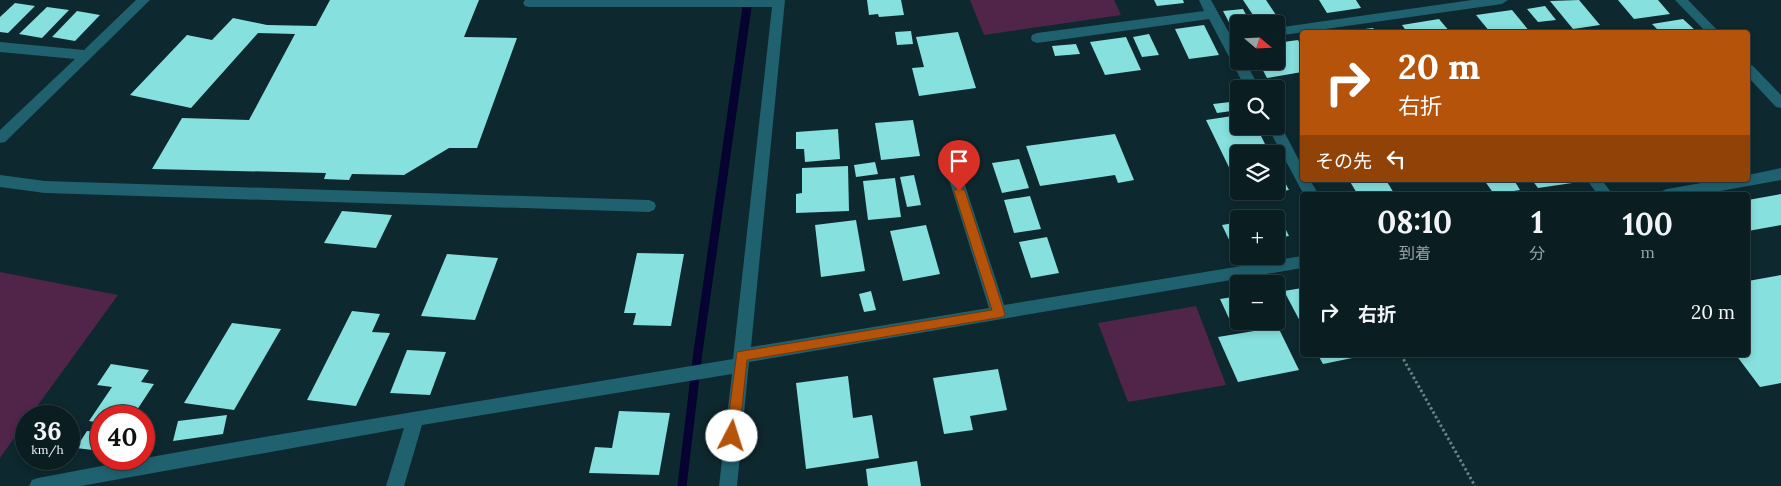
<!DOCTYPE html>
<html lang="ja">
<head>
<meta charset="utf-8">
<style>
  body { margin:0; font-family:Lora,"Noto Sans JP",serif; background:#13272a; color:#f1f3f6; height:100vh; display:flex; flex-direction:column; font-size:19px; white-space:nowrap }
  * { box-sizing:border-box; margin:0 }
  p { font-size:16px; color:#99a2a5 }
  .icon { flex:none; width:28px; height:28px; fill:none; stroke:currentColor; stroke-width:2; stroke-linecap:round; stroke-linejoin:round }
  .map { position:relative; flex:1; overflow:hidden }
  .details { position:absolute; left:1300px; top:192px; width:450px; height:165px; display:flex; flex-direction:column; background:#0a1e22; border-radius:5px; box-shadow:0 2px 8px #0003,0 0 0 1px #2a3c40 }
  .details>* { flex:none }
  .banner { position:absolute; left:1300px; top:30px; width:450px; height:152px; border-radius:5px; box-shadow:0 2px 8px #0003,0 0 0 1px #2a3c40; background:#b45309; color:#fff; overflow:hidden }
  .needle { width:32px; rotate:109deg }
  .fabs { position:absolute; left:1230px; top:15px; display:grid; gap:10px }
  .fabs a { display:grid; place-items:center; width:55px; height:55px; border-radius:5px; background:#0a1e22; box-shadow:0 2px 8px #0003,0 0 0 1px #2a3c40; font-size:25px }
  .speed { position:absolute; left:15px; top:405px; display:flex; gap:10px; font-size:25px; font-weight:700; text-align:center }
  .speed>* { display:grid; place-content:center; width:65px; height:65px; border-radius:50%; background:#0a1e22; box-shadow:0 2px 8px #0003,0 0 0 1px #2a3c40; line-height:1 }
  .speed small { font-size:12px; font-weight:400 }
  .speed .limit { border:8px solid #d22; background:#fff; color:#111 }
  .pin { position:absolute; display:grid; place-items:center; width:42px; height:42px; color:#fff; margin:-51px -21px; border-radius:50% 50% 50% 0; rotate:-45deg; box-shadow:0 0 5px #0007 }
  .pin .icon { rotate:45deg }
  .me { position:absolute; width:55px; margin:-28px; rotate:5deg; stroke-linejoin:round; filter:drop-shadow(0 0 4px #0008) }
  .turn { display:flex; align-items:center; gap:18px; height:105px; padding:0 15px; font-size:22px }
  .turn .icon { width:65px; height:65px; stroke-width:2.5 }
  .turn b { display:block; font-size:35px; line-height:42px }
  .then { display:flex; align-items:center; height:48px; padding:0 15px; background:#0003; gap:10px; font-size:19px }
  .eta { display:flex; justify-content:space-evenly; align-items:center; height:85px; text-align:center }
  .eta b { font-size:30px; font-weight:800; line-height:35px }
  ul { padding:0; list-style:none }
  li { display:flex; align-items:center; gap:15px; height:70px; padding:0 15px }
  li div { flex:1 }
  li b { display:block; font-size:19px }
  li em { font-style:normal }
  .map>svg:first-child { display:block }
</style>
</head>
<body>
<div class="map">
<svg width="1781" height="486" viewBox="0 0 1781 486">
  <rect width="100%" height="100%" fill="#0d282e"/>
  <g fill="#512549">
    <path d="M970,0H1114L1121,15L984,35Z"/>
    <path d="M0,272L118,295L30,416H26V421L0,458Z"/>
    <path d="M1196,306L1226,385L1128,402L1098,323Z"/>
  </g>
  <g fill="none" stroke-linecap="round" stroke-linejoin="round">
    <path stroke="#060231" stroke-width="9" d="M682,486L698,352L748,0"/>
  </g>
  <g fill="#86e0de">
    <path d="M330,0H479L464,37L517,38L477,148H449L404,175L352,174L349,180L324,179L326,173L152,169L182,118L249,120L295,34L258,33L191,108L130,95L187,35L212,40L233,18L267,25L316,26Z"/>
    <path d="M867,0H901L904,15L879,17L878,14L869,15Z"/>
    <path d="M1154,0H1183L1184,3L1157,6Z"/>
    <path d="M1243,0H1266L1276,15L1255,18Z"/>
    <path d="M1319,0H1356L1361,8L1327,13Z"/>
    <path d="M1579,0L1600,25L1573,29L1550,1Z"/>
    <path d="M1618,0H1658L1670,14L1634,19Z"/>
    <path d="M15,3L35,6L8,33L0,32V17Z"/>
    <path d="M1545,6L1556,20L1538,22L1527,9Z"/>
    <path d="M47,7L69,10L42,38L19,34Z"/>
    <path d="M1243,9L1251,24H1239V27L1232,28L1223,11Z"/>
    <path d="M1512,10L1530,32H1490L1476,15Z"/>
    <path d="M77,11L100,15L75,41L52,37Z"/>
    <path d="M1439,19L1450,32H1407L1402,25Z"/>
    <path d="M1683,19L1697,32H1660L1652,24Z"/>
    <path d="M1204,25L1219,55L1189,59L1175,29Z"/>
    <path d="M1373,28L1376,32H1349V31Z"/>
    <path d="M911,31L913,44L897,45L895,32Z"/>
    <path d="M958,32L976,88L919,96L912,68L924,67L916,37Z"/>
    <path d="M1149,34L1159,55L1142,57L1133,37Z"/>
    <path d="M1126,37L1141,70L1105,75L1090,42Z"/>
    <path d="M1298,40L1302,48V72L1267,78L1258,61H1276V43Z"/>
    <path d="M1076,44L1080,54L1055,56L1052,46Z"/>
    <path d="M1239,101V110L1217,113L1213,104Z"/>
    <path d="M1239,115V126H1256L1270,154H1239V188L1206,120Z"/>
    <path d="M913,120L920,156L881,160L875,123Z"/>
    <path d="M838,129L840,159L805,162L804,149H796V132Z"/>
    <path d="M1115,134L1134,180L1118,183L1115,175L1040,186L1026,146Z"/>
    <path d="M1019,159L1029,188L1002,193L992,163Z"/>
    <path d="M875,162L878,174L856,177L854,165Z"/>
    <path d="M848,166L849,211L796,213V194L802,193V168Z"/>
    <path d="M1276,166L1289,190L1276,192Z"/>
    <path d="M914,175L921,205L907,207L900,177Z"/>
    <path d="M895,178L901,217L868,220L863,181Z"/>
    <path d="M1349,180H1386L1395,195H1358Z"/>
    <path d="M1484,180H1514L1520,190L1494,194Z"/>
    <path d="M1532,180H1578L1579,182L1538,188Z"/>
    <path d="M1240,191H1272V192L1243,197Z"/>
    <path d="M1781,194V225L1748,231V200Z"/>
    <path d="M1030,196L1041,229L1014,233L1004,200Z"/>
    <path d="M342,211L392,215L376,248L324,243Z"/>
    <path d="M1279,216L1289,236L1276,238V219L1267,218Z"/>
    <path d="M856,220L865,271L821,277L815,225Z"/>
    <path d="M1239,222V244L1232,246L1222,225Z"/>
    <path d="M926,225L940,274L903,281L890,231Z"/>
    <path d="M1047,237L1059,273L1031,278L1019,242Z"/>
    <path d="M637,253L684,254L671,326L633,325L636,313H624Z"/>
    <path d="M447,254L498,258L475,320L421,316Z"/>
    <path d="M1781,275V383L1760,387L1736,355H1748V281Z"/>
    <path d="M1302,288V325L1284,291Z"/>
    <path d="M871,291L876,310L864,312L859,294Z"/>
    <path d="M1239,296V321L1265,322L1233,327L1220,299Z"/>
    <path d="M352,311L380,314L372,332L390,333L356,406L307,400Z"/>
    <path d="M232,323L281,329L234,410L184,403Z"/>
    <path d="M1278,327L1299,370L1238,382L1218,337Z"/>
    <path d="M407,350L446,352L430,395L390,393Z"/>
    <path d="M1318,355H1362V356L1323,364Z"/>
    <path d="M111,364L149,370L141,382L154,384L133,416H101V423L89,421L112,387L97,385Z"/>
    <path d="M998,369L1007,410L970,416L973,430L944,434L933,378Z"/>
    <path d="M848,376L853,418L872,415L879,458L806,469L796,383Z"/>
    <path d="M619,411L670,413L659,475L589,473L595,447L612,448Z"/>
    <path d="M227,415L223,434L173,441L178,421Z"/>
    <path d="M87,431L101,432V451L76,448Z"/>
    <path d="M917,461L921,486H868L866,469Z"/>
  </g>
  <g fill="none" stroke-linecap="round" stroke-linejoin="round">
    <path stroke="#678187" stroke-width="3" stroke-dasharray="2.5 2.5" stroke-linecap="butt" d="M1401,355L1475,486"/>
    <g fill="#20616f" fill-rule="evenodd">
      <path d="M136,0H150L5,142L0,143V130L75,59L0,52V42L84,50Z"/>
      <path d="M525,0H785L751,347L989,308L947,173L949,169L954,167L959,169L961,173L1004,305L1302,256V268L749,362L737,486H719L732,374L422,425L404,486H386L404,428L81,486H29L32,480L38,478C268,434 501,398 733,359L772,7H529L525,6L523,3Z"/>
      <path d="M1199,0H1211L1239,51V61H1245L1260,89H1246L1209,19L1037,43L1032,41L1031,38L1032,35L1037,33L1204,11Z"/>
      <path d="M1472,0H1508L1502,4L1276,36V28Z"/>
      <path d="M1675,0H1688L1719,32H1706Z"/>
      <path d="M1748,64L1753,66L1781,95V108L1776,107L1748,77Z"/>
      <path d="M1276,122H1279L1302,166V180H1310L1319,195H1304L1267,126H1276Z"/>
      <path d="M1781,168V180L1698,195H1660L1662,191L1667,189L1718,180H1748V175Z"/>
      <path d="M0,175L45,181L649,200L654,202L656,206L654,210L649,212L45,193L0,187Z"/>
      <path d="M1587,180H1602L1613,195H1598Z"/>
    </g>
  </g>
  <path fill="#b45309" stroke="#753606" d="M959,187L965,191L1005,314L1003,317L747,360L739,436L737,440L732,442L728,440L726,436L737,352L992,310L954,191Z"/>
</svg>
<div class="fabs">
<a><svg class="needle" viewBox="-14 -14 28 28"><path d="M0-13l5 13h-10z" fill="#e53935"/><path d="M0 13l5-13h-10z" fill="#99a2a5"/></svg></a>
<a><svg class="icon" aria-label="search" viewBox="0 0 24 24"><circle cx="10" cy="10" r="6"/><path d="M15 15l6 6"/></svg></a>
<a><svg class="icon" aria-label="layers" viewBox="0 0 24 24"><path d="M12 4l9 5-9 5-9-5zM3 14l9 5 9-5"/></svg></a>
<a>+</a>
<a>−</a>
</div>
<div class="speed"><div>36<small>km/h</small></div><div class="limit">40</div></div>
<div class="pin" style="left:959px;top:191px;background:#d93025"><svg class="icon" aria-label="arrive" viewBox="0 0 24 24"><path d="M6 21V4h12l-3 4 3 4H6"/></svg></div>
<svg class="me" style="left:732px;top:436px" viewBox="-20 -20 40 40"><circle r="19" fill="#fff"/><path d="M0-13L10 11 0 6-10 11z" fill="#b45309"/></svg>
<div class="banner">
<div class="turn"><svg class="icon" aria-label="right" viewBox="0 0 24 24"><path d="M7 20v-9h11M14 6l5 5-5 5"/></svg><div><b>20 m</b>右折</div></div>
<div class="then">その先<svg class="icon" aria-label="left" viewBox="0 0 24 24"><path d="M17 20v-9H6M10 6l-5 5 5 5"/></svg></div>
</div>
<section class="details">
<div class="eta">
<div><b>08:10</b><p>到着</p></div>
<div><b>1</b><p>分</p></div>
<div><b>100</b><p>m</p></div>
</div>
<ul>
<li><svg class="icon" aria-label="right" viewBox="0 0 24 24"><path d="M7 20v-9h11M14 6l5 5-5 5"/></svg><div><b>右折</b></div><em>20 m</em></li>
</ul>
</section>
</div>
</body>
</html>
